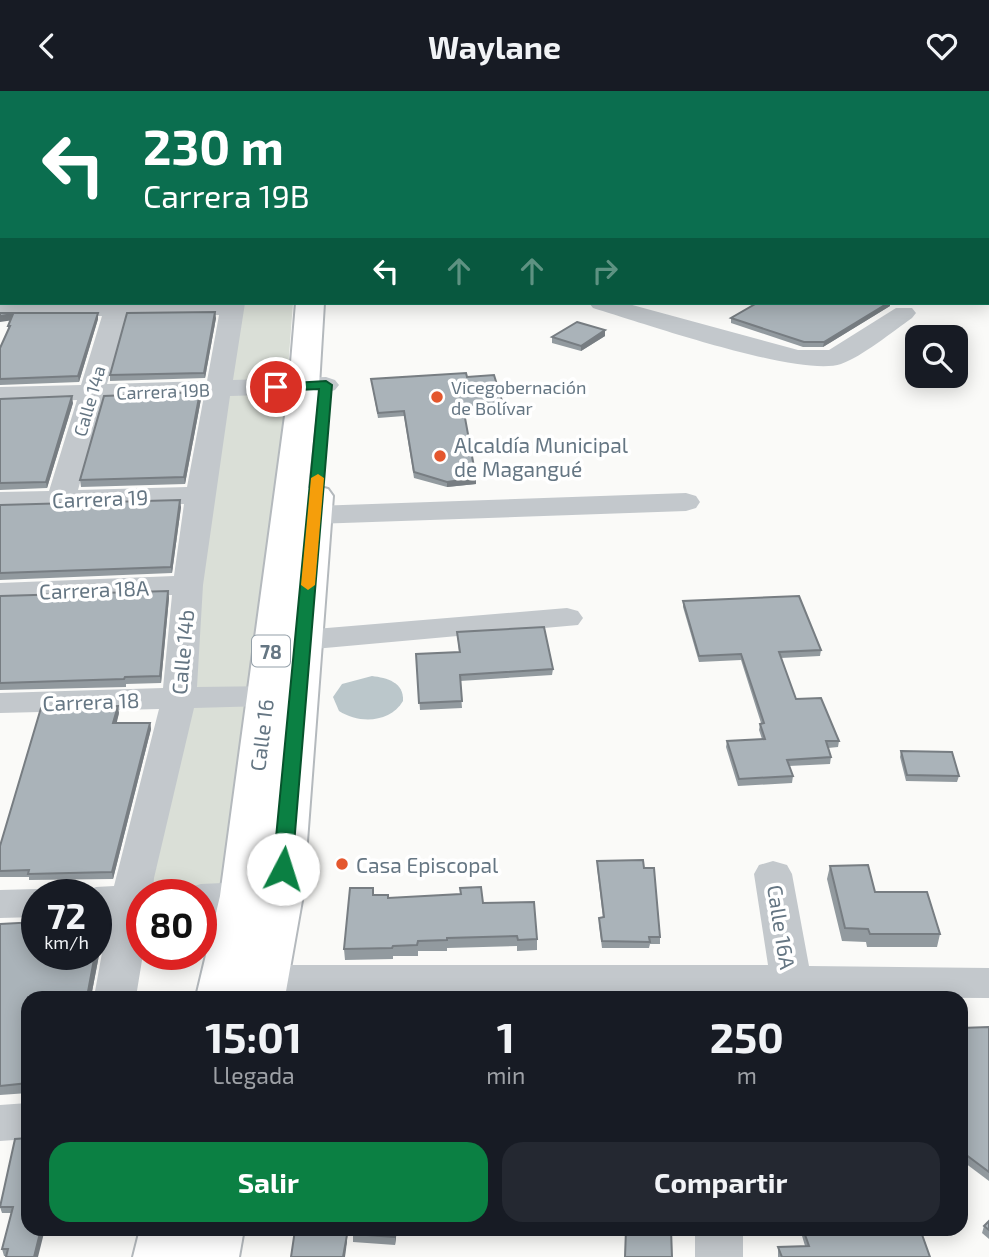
<!DOCTYPE html>
<html lang="es">
<head>
<meta charset="utf-8">
<style>
  body { margin:0; font-family:"Exo 2",sans-serif; background:#242831; color:#f1f3f6; height:100vh; display:flex; flex-direction:column; font-size:26px; white-space:nowrap }
  * { box-sizing:border-box; margin:0 }
  p { font-size:23px; color:#9ea1a6 }
  .icon { flex:none; width:38px; height:38px; fill:none; stroke:currentColor; stroke-width:2; stroke-linecap:round; stroke-linejoin:round }
  .map { position:relative; flex:1; overflow:hidden }
  .details { position:absolute; left:21px; top:900px; width:947px; height:245px; display:flex; flex-direction:column; background:#171b24; border-radius:21px; box-shadow:0 4px 18px #0003 }
  .details>* { flex:none }
  .banner { position:absolute; left:0px; top:0px; width:990px; height:214px; box-shadow:0 4px 18px #0003; background:#0b6e4f; color:#fff; overflow:hidden }
  .tools { position:absolute; left:905px; top:234px; display:grid; gap:14px }
  .tools a { display:grid; place-items:center; width:63px; height:63px; border-radius:14px; background:#171b24; box-shadow:0 4px 18px #0003; font-size:35px }
  .speed { position:absolute; left:21px; top:788px; display:flex; gap:14px; font-size:35px; font-weight:700; text-align:center }
  .speed>* { display:grid; place-content:center; width:91px; height:91px; border-radius:50%; background:#171b24; box-shadow:0 4px 18px #0003; line-height:1 }
  .speed small { font-size:18px; font-weight:400 }
  .speed .limit { border:10px solid #d22; background:#fff; color:#111 }
  .pin { position:absolute; display:grid; place-items:center; width:60px; height:60px; color:#fff; margin:-30px; border:4px solid #fff; border-radius:50%; box-shadow:0 2px 7px #0007 }
  .me { position:absolute; width:77px; margin:-38px; rotate:5deg; stroke-linejoin:round; filter:drop-shadow(0 0 5px #0008) }
  .turn { display:flex; align-items:center; gap:24px; height:147px; padding:0 28px; font-size:32px }
  .turn .icon { width:91px; height:91px; stroke-width:2.5 }
  .turn b { display:block; font-size:49px; line-height:60px }
  .lanes { display:flex; align-items:center; height:66px; padding:0 28px; background:#0003; justify-content:center; gap:35px; direction:ltr }
  .lanes .off { opacity:.35 }
  .eta { display:flex; justify-content:space-evenly; align-items:center; height:119px; text-align:center }
  .eta b { font-size:42px; font-weight:700; line-height:49px }
  .action { display:flex; gap:14px; margin-top:auto; padding:14px 28px }
  .action a { flex:1; height:80px; border-radius:21px; background:#0b8043; color:#fff; font-size:28px; font-weight:700; line-height:80px; text-align:center }
  .action a+a { background:#242831; color:#f1f3f6 }
  header { display:flex; justify-content:space-between; align-items:center; height:91px; padding:0 28px; background:#171b24; font-size:32px; font-weight:700 }
  .map>svg:first-child { display:block }
</style>
</head>
<body>
<header><svg class="icon" aria-label="back" viewBox="0 0 24 24"><path d="M15 5l-7 7 7 7"/></svg>Waylane<svg class="icon" aria-label="heart" viewBox="0 0 24 24"><path d="M12 20l-8-8c-3-5 5-10 8-4 3-6 11-1 8 4z"/></svg></header>
<div class="map">
<svg width="989" height="1166" viewBox="0 0 989 1166">
  <rect width="100%" height="100%" fill="#fafaf8"/>
  <g fill="#dadfd7">
    <path d="M240,212H293L287,291L232,292Z"/>
    <path d="M288,299L261,602L233,796L145,802L226,302Z"/>
  </g>
  <path fill="#bbc7cb" d="M372,585C387,587 404,591 403,610C390,632 359,633 339,620L333,606L342,593Z"/>
  <g fill="none" stroke-linecap="round" stroke-linejoin="round">
    <defs>
      <g id="highway">
        <rect x="323" y="0" width="20" height="2"/>
        <path d="M296,212H324L319,295L308,397L316,395L328,398L333,405L303,804L285,906H196L220,805L289,295Z"/>
        <path d="M140,1138H244L239,1166H133Z"/>
      </g>
    </defs>
    <use href="#highway" stroke="#b4b9bd" stroke-width="4"/>
    <g fill="#c3c8cc" fill-rule="evenodd">
      <path d="M38,0H59L37,2Z"/>
      <path d="M90,0H112L113,2H91Z"/>
      <path d="M217,0H236L237,2H218Z"/>
      <rect x="0" y="5" width="2" height="12"/>
      <rect x="0" y="57" width="2" height="12"/>
      <rect x="0" y="117" width="2" height="12"/>
      <path d="M0,211L245,212L233,289L326,286L335,289L339,294L335,299L326,302L230,305L203,494L197,596L266,595L278,598L283,605L278,612L266,615L194,617L154,787L153,797L159,803H142L143,863L136,906H94L109,823L96,824V803H80L96,796L114,795L159,618L0,622V602L163,597L172,504L0,510V492L174,485L184,413L0,419V401L49,400L77,309L0,312V296L81,294L102,225H0ZM219,224L207,290L107,293L126,225ZM204,305L187,396L78,399L103,309Z"/>
      <path d="M589,212H625L798,259H829L896,217H912L916,222L912,227C892,241 863,265 841,273C800,287 640,231 593,217Z"/>
      <path d="M686,402L696,405L700,411L696,417L686,420L314,433L304,430L299,424L304,418L314,415Z"/>
      <path d="M567,517L578,520L583,527L578,534L303,559L292,556L287,549L292,542L303,539Z"/>
      <path d="M773,770L787,774L792,783L809,875L989,877V907L264,904L249,900L243,889L249,878L264,874H768L754,783L759,774Z"/>
      <path d="M264,790L278,794L284,804L278,814L264,818L201,821V803H184L187,797L201,793Z"/>
      <path d="M37,798L51,803H37V826L0,827V799Z"/>
      <path d="M28,1012V1048L0,1050V1014Z"/>
      <rect x="695" y="1138" width="48" height="28"/>
    </g>
    <use href="#highway" fill="#fff" fill-rule="evenodd"/>
  </g>
  <g fill="#929a9f">
    <path d="M235,0H313V1L235,2Z"/>
    <path d="M890,215L823,256H803L731,232V227Z"/>
    <path d="M0,222L98,228L79,291L0,294V257L9,239L8,235L10,229Z"/>
    <path d="M216,227L205,287L110,290V284Z"/>
    <path d="M605,245L581,260L552,252V246Z"/>
    <path d="M467,286L503,313V318L464,321L476,393L447,396L414,387L404,325L378,327L371,288Z"/>
    <path d="M200,301L201,308L185,393L81,396L80,389Z"/>
    <path d="M0,308L73,312L47,397L0,399Z"/>
    <path d="M0,414L181,416L172,482L0,489Z"/>
    <path d="M168,500L169,507L161,592L126,593V596L0,599V505Z"/>
    <path d="M683,510L821,559L820,565L781,567L796,608L839,650L838,656L828,657L831,666L830,673L789,675L793,685L792,692L738,695L726,656L727,650L762,648L759,639L760,633L761,632L741,569L699,571L683,516Z"/>
    <path d="M457,541L553,578L552,584L460,590L462,617L420,619L416,563L459,561Z"/>
    <path d="M119,622L116,632H150L151,638L113,788L29,789V786H0V755Z"/>
    <path d="M901,660L959,685L957,691L906,690L900,666Z"/>
    <path d="M597,770L644,777L660,846V853H650L649,857H602L599,833V827H603L597,776Z"/>
    <path d="M830,775L875,801L940,843L937,856H867L866,851L842,850L827,788Z"/>
    <path d="M374,804L388,807L483,812L537,848V859L517,860V855L447,857V860H418V865H393V868L345,869L344,858Z"/>
    <path d="M0,833L104,838L91,906H28V1002L0,1004Z"/>
    <path d="M989,936V1090L961,1069V937Z"/>
    <path d="M28,1047L7,1165H4L2,1158L11,1122H2L0,1116Z"/>
    <path d="M989,1130V1148L982,1142L984,1135Z"/>
    <path d="M353,1138H397L395,1154L353,1151Z"/>
    <path d="M800,1138H920L930,1166H778V1156L805,1155Z"/>
  </g>
  <g fill="#777d82">
    <path d="M888,212H890V215L823,256L824,251Z"/>
    <path d="M215,221L216,227L205,287L204,282Z"/>
    <path d="M98,222V228L79,291L78,285Z"/>
    <path d="M13,223L14,229L0,231V225Z"/>
    <path d="M605,239V245L581,260V255Z"/>
    <path d="M200,301L201,308L185,393L184,386Z"/>
    <path d="M72,305L73,312L47,397L46,391Z"/>
    <path d="M476,387V393L447,396V391Z"/>
    <path d="M180,409L181,416L172,482L171,476Z"/>
    <path d="M168,500L169,507L161,592L160,585Z"/>
    <path d="M118,615L119,622L115,639L113,632Z"/>
    <path d="M150,632L151,638L113,788L112,781Z"/>
    <path d="M102,829L104,838L91,906H87L95,863H96Z"/>
    <path d="M41,1138H45L38,1166H34Z"/>
    <path d="M396,1138H397L395,1154V1146Z"/>
    <path d="M347,1144V1151L345,1166H343Z"/>
  </g>
  <g fill="#aab3b9" stroke="#777d82" stroke-width="2">
    <path d="M235,0H299L300,1L237,2Z"/>
    <rect x="757" y="0" width="19" height="2"/>
    <path d="M0,67H2V110L0,111Z"/>
    <path d="M2,125V203L0,202V126Z"/>
    <path d="M757,212H888L824,251H804L731,227Z"/>
    <path d="M215,221L204,282L110,284L127,222Z"/>
    <path d="M0,222H98L78,285L0,288V257L10,235H8L13,223L0,225Z"/>
    <path d="M577,231L605,239L581,255L552,246Z"/>
    <path d="M466,282L467,286L494,284L503,313L463,316L476,387L447,391L414,381L404,320L378,322L371,288Z"/>
    <path d="M200,301L184,386L80,389L104,305Z"/>
    <path d="M72,305L46,391L0,392V308Z"/>
    <path d="M180,409L171,476L0,482V414Z"/>
    <path d="M168,500L160,585L125,586L124,588L0,592V505Z"/>
    <path d="M799,505L821,559L779,561L796,608L821,607L839,650H826L831,666L787,669L793,685L739,688L727,650L765,648L760,633L764,632L741,563L699,565L683,510Z"/>
    <path d="M544,536L553,578L460,584L462,610L419,612L416,563L460,561L457,541Z"/>
    <path d="M118,615L113,632H150L112,781L28,783L29,779L0,780V755L41,617Z"/>
    <path d="M901,660L952,661L959,685L907,684Z"/>
    <path d="M643,769L644,777H654L660,846H649L650,851L602,850L599,827L604,826L597,770Z"/>
    <path d="M868,774L875,801H927L940,843H870L868,838L845,837L830,775Z"/>
    <path d="M481,796L483,812L534,811L537,848L518,849L517,845L447,847V849L418,850L417,854L393,855L392,857L344,858L350,797H373V804H388V807L461,803L460,797Z"/>
    <path d="M96,829H102L96,858Z"/>
    <path d="M37,831V863H95L87,906H28V992L0,995V833Z"/>
    <path d="M989,936V1081L961,1060V937Z"/>
    <path d="M28,1047V1138H41L34,1166H6L8,1158H2L13,1116H0L15,1048Z"/>
    <path d="M989,1130V1139L984,1135Z"/>
    <path d="M353,1138H396L395,1146L353,1143Z"/>
    <path d="M626,1138H671L672,1166H625Z"/>
    <path d="M803,1138H920L930,1166H782L778,1156L809,1155Z"/>
    <path d="M295,1139L347,1144L343,1166H291Z"/>
  </g>
  <path fill="#0b8043" stroke="#07532c" stroke-width="2" d="M326,290L332,294L292,778L289,783H276L273,778L319,298L276,300L270,296L276,293Z"/>
  <path fill="#f59e0b" d="M318,383L324,387L315,494L308,499L301,494L311,387Z"/>
  <g fill="#e4572e" stroke="#fff" stroke-width="2.5">
    <circle cx="437" cy="306" r="7"/>
    <circle cx="440" cy="365" r="7"/>
    <circle cx="342" cy="773" r="7"/>
  </g>
  <g text-anchor="middle" dominant-baseline="central" stroke-width="7" stroke-linejoin="round" paint-order="stroke">
    <g font-size="18" fill="#657683" stroke="#fff" text-anchor="start">
      <text x="451" y="296">Vicegobernación<tspan x="451" dy="21">de Bolívar</tspan></text>
    </g>
    <g font-size="18" fill="#657683" stroke="#fff">
      <text transform="translate(163 300) rotate(-2)">Carrera 19B</text>
      <text transform="translate(89 310) rotate(-74)">Calle 14a</text>
    </g>
    <rect fill="#fff" stroke="#939fa8" stroke-width="2" x="252" y="544.5" width="38" height="31" rx="5"/>
    <g font-size="19" font-weight="bold" fill="#657683">
      <text x="271" y="560">78</text>
    </g>
    <g font-size="21" fill="#657683" stroke="#fff" text-anchor="start">
      <text x="454" y="353">Alcaldía Municipal<tspan x="454" dy="24">de Magangué</tspan></text>
      <text x="356" y="773">Casa Episcopal</text>
    </g>
    <g font-size="21" fill="#657683" stroke="#fff">
      <text transform="translate(100 407) rotate(-2)">Carrera 19</text>
      <text transform="translate(94 498) rotate(-2)">Carrera 18A</text>
      <text transform="translate(182 561) rotate(-85)">Calle 14b</text>
      <text transform="translate(91 610) rotate(-2)">Carrera 18</text>
      <text transform="translate(261 644) rotate(-83)">Calle 16</text>
      <text transform="translate(782 836) rotate(81)">Calle 16A</text>
    </g>
  </g>
</svg>
<div class="tools">
<a><svg class="icon" aria-label="search" viewBox="0 0 24 24"><circle cx="10" cy="10" r="6"/><path d="M15 15l6 6"/></svg></a>
</div>
<div class="speed"><div>72<small>km/h</small></div><div class="limit">80</div></div>
<div class="pin" style="left:276px;top:296px;background:#d93025"><svg class="icon" aria-label="arrive" viewBox="0 0 24 24"><path d="M6 21V4h12l-3 4 3 4H6"/></svg></div>
<svg class="me" style="left:283px;top:778px" viewBox="-20 -20 40 40"><circle r="19" fill="#fff"/><path d="M0-13L10 11 0 6-10 11z" fill="#0b8043"/></svg>
<div class="banner">
<div class="turn"><svg class="icon" aria-label="left" viewBox="0 0 24 24"><path d="M17 20v-9H6M10 6l-5 5 5 5"/></svg><div><b>230 m</b>Carrera 19B</div></div>
<div class="lanes"><svg class="icon" aria-label="left" viewBox="0 0 24 24"><path d="M17 20v-9H6M10 6l-5 5 5 5"/></svg><svg class="icon off" aria-label="ahead" viewBox="0 0 24 24"><path d="M12 20V5M6 11l6-6 6 6"/></svg><svg class="icon off" aria-label="ahead" viewBox="0 0 24 24"><path d="M12 20V5M6 11l6-6 6 6"/></svg><svg class="icon off" aria-label="right" viewBox="0 0 24 24"><path d="M7 20v-9h11M14 6l5 5-5 5"/></svg></div>
</div>
<section class="details">
<div class="eta">
<div><b>15:01</b><p>Llegada</p></div>
<div><b>1</b><p>min</p></div>
<div><b>250</b><p>m</p></div>
</div>
<div class="action"><a>Salir</a><a>Compartir</a></div>
</section>
</div>
</body>
</html>
